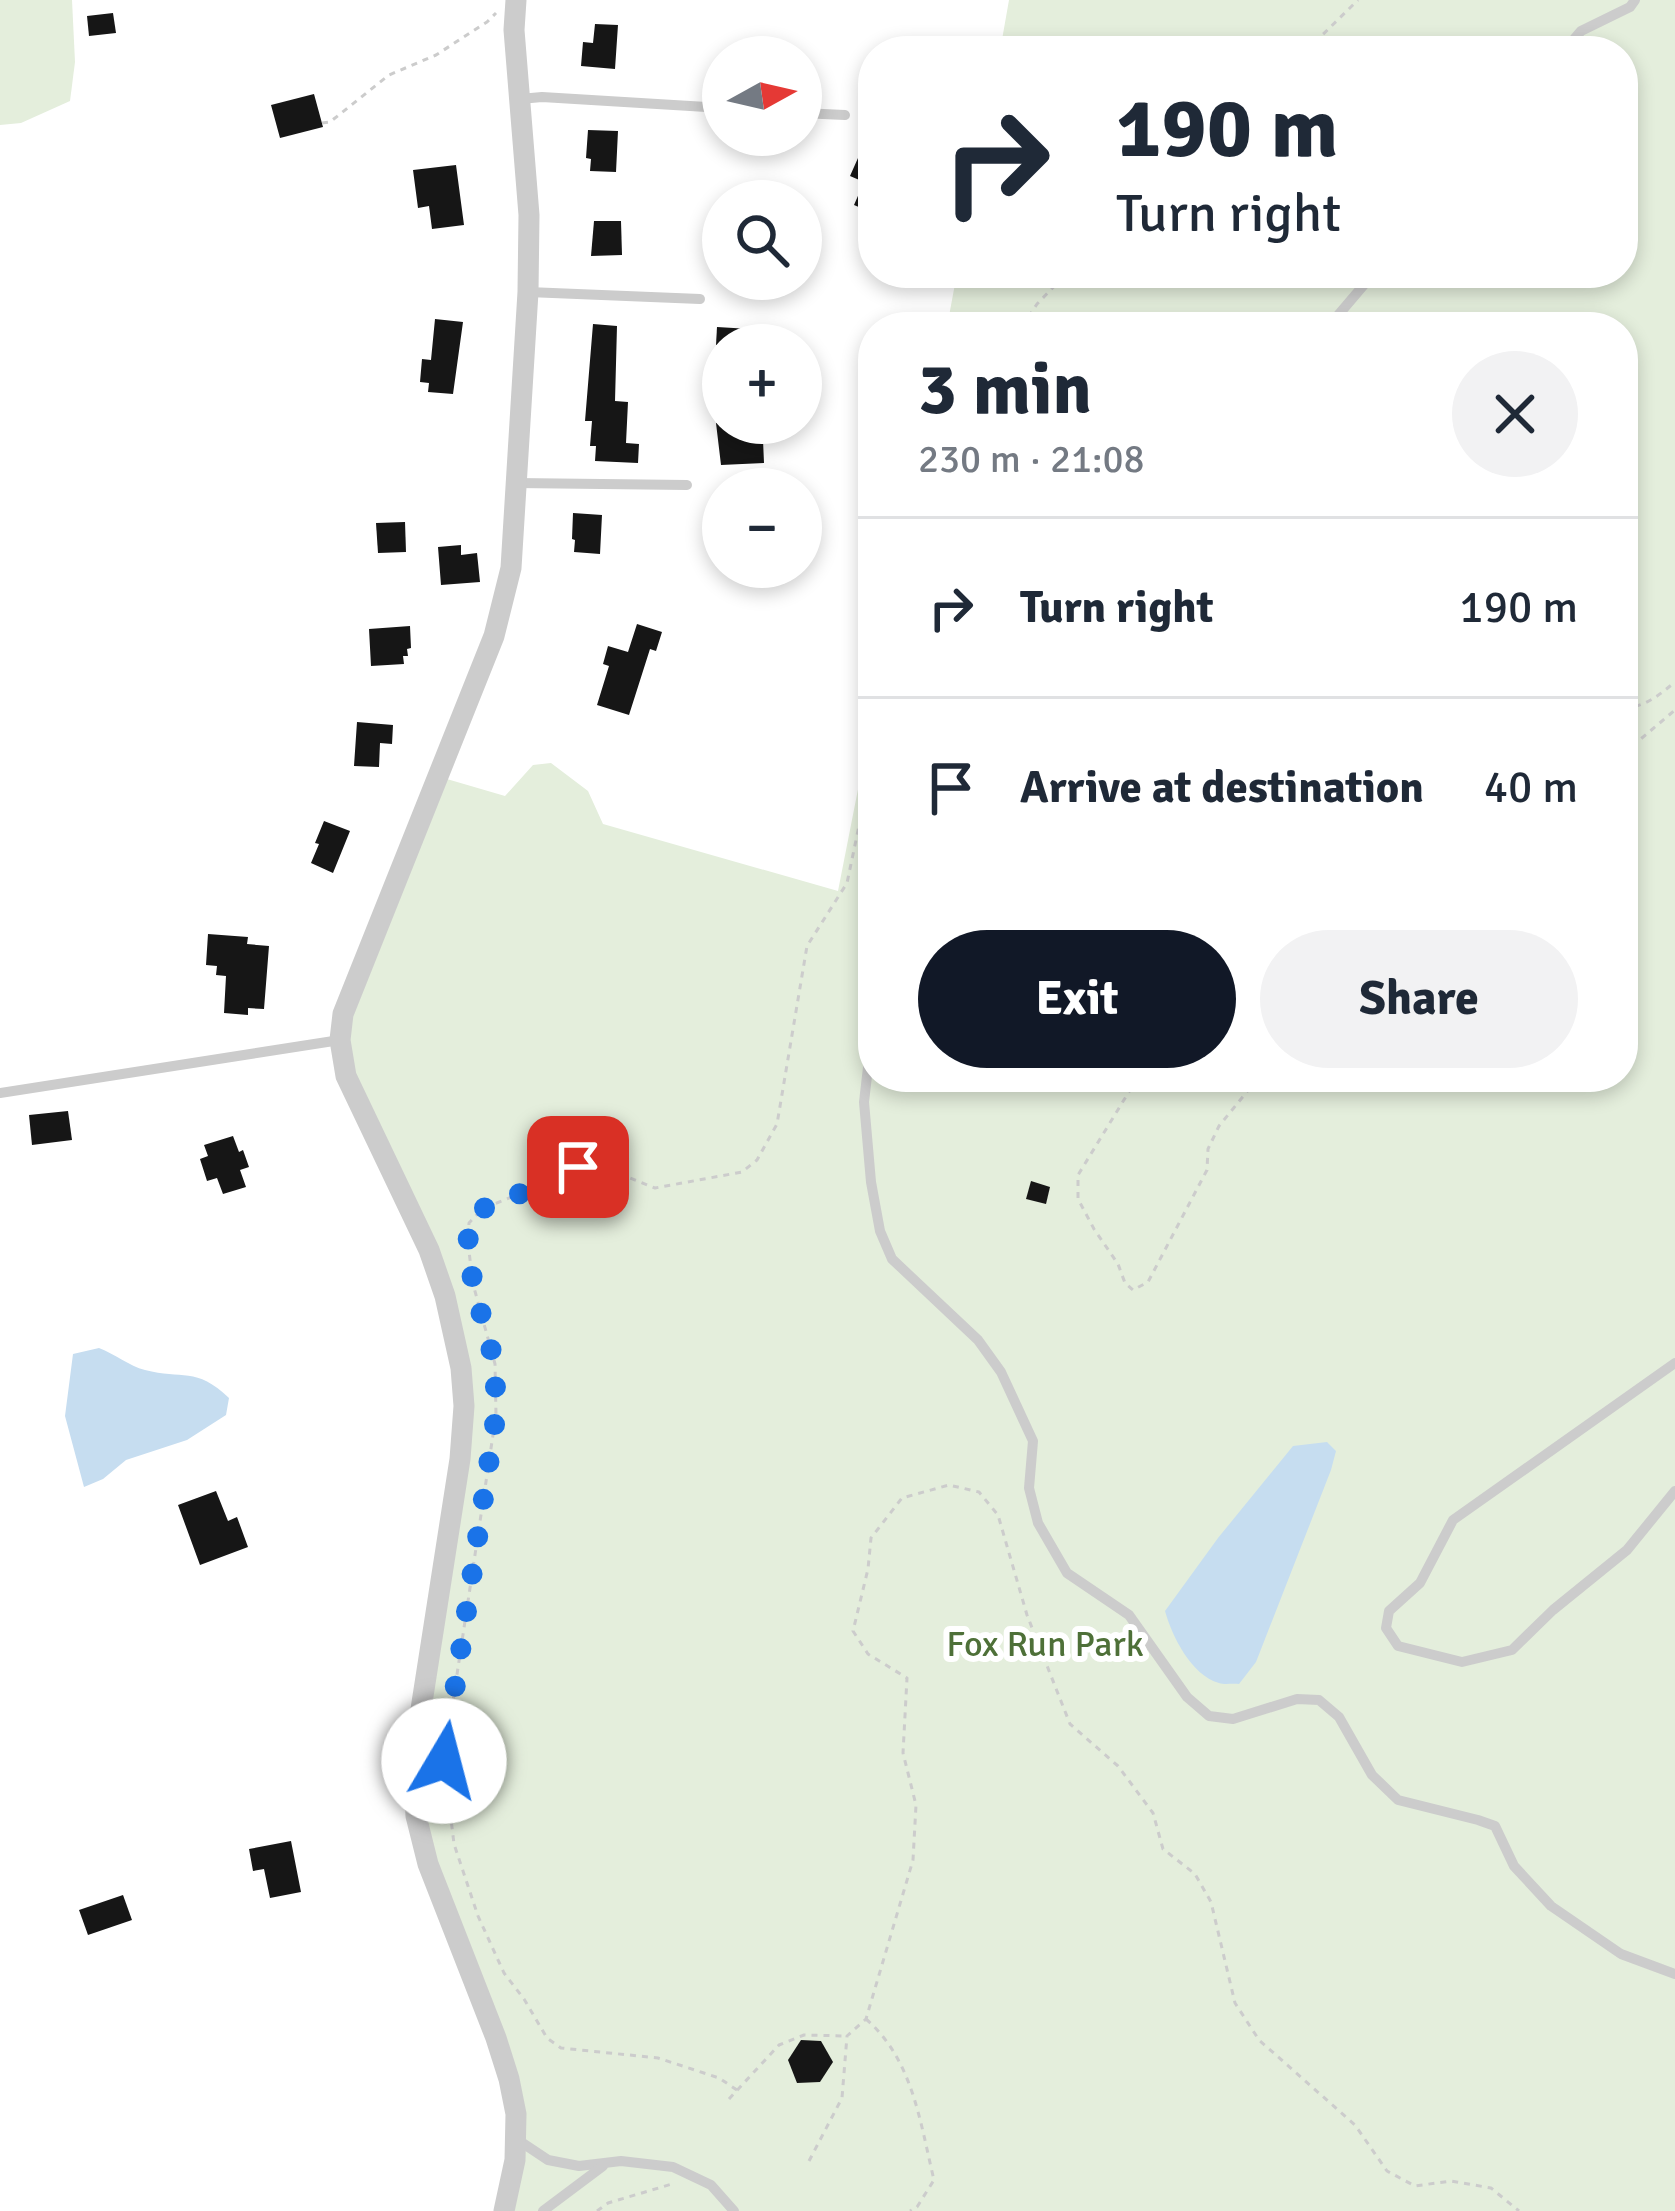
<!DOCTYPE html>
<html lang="en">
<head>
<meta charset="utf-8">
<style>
  body { margin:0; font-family:Signika,sans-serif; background:#f2f2f3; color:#1f2937; height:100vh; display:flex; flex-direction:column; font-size:45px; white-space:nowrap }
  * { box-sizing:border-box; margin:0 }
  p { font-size:39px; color:#747a83 }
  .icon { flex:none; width:66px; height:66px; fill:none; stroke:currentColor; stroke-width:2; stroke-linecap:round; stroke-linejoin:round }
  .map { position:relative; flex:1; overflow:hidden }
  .panel { position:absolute; left:858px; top:312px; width:780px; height:780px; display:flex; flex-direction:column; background:#fff; border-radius:48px; box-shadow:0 6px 18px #0003 }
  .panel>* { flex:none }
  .guide { position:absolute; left:858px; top:36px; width:780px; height:252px; border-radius:48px; box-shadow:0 6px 18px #0003; background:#fff; color:#1f2937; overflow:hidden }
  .needle { width:78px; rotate:82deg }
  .controls { position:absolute; left:702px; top:36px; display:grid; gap:24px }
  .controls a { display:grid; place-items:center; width:120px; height:120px; border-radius:50%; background:#fff; box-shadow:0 6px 18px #0003; font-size:60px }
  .pin { position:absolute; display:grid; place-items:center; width:102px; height:102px; color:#fff; margin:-51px; border-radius:24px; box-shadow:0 6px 18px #0006 }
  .me { position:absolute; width:132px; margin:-66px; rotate:8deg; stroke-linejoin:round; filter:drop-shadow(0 0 9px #0008) }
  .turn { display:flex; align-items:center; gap:42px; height:252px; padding:0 60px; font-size:54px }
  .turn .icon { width:156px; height:156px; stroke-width:2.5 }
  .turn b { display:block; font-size:84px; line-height:102px }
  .round { display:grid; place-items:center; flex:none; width:126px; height:126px; border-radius:63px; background:#f2f2f3 }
  .overview { display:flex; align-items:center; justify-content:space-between; height:204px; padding:0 60px }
  h1 { font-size:72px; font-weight:700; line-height:90px }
  .button { display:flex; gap:24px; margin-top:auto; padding:24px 60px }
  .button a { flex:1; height:138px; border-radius:72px; background:#111827; color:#fff; font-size:48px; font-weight:700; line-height:138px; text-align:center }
  .button a+a { background:#f2f2f3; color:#1f2937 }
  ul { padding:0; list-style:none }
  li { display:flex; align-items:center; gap:36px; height:180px; padding:0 60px; border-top:3px solid #e0e1e3 }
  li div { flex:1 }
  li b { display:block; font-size:45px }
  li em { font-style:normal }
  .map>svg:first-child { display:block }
</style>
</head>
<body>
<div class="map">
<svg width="1675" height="2211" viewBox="0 0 1675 2211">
  <rect width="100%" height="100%" fill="#fff"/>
  <g fill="#e4eedc">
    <path d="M0,0H72L75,62L70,101L21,123L0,125Z"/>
    <path d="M1009,0H1675V2211H504L516,2114L416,1816L460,1459L445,1296L346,1076L344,1014L440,777L505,796L533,765L551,763L588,791L603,824L838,891L873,713V1077H1623V327H947L957,273H1623V51H1000Z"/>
  </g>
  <g fill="#c6ddf0">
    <path d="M99,1348C115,1354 129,1366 145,1370C182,1380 196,1366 229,1398L226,1415L187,1440L126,1460L103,1479L84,1487L65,1416L73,1354Z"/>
    <path d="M1327,1442L1336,1451L1331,1470L1256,1662L1239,1684C1232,1683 1225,1685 1219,1683C1191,1675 1172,1636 1165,1611L1218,1538L1293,1446Z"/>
  </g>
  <g fill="#161616">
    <path d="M113,13L116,33L89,36L87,16Z"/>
    <path d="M595,24L618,25L615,69L581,66L583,42L593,43Z"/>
    <path d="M314,94L323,127L280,138L271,105Z"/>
    <path d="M588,130L618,131L616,172L590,171L591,159L586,158Z"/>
    <path d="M858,158L872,164L873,161V213L854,205L864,182L850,176Z"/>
    <path d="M456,165L464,225L432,229L429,206L418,208L413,170Z"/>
    <path d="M594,221H621L622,255L591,256Z"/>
    <path d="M435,319L463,322L453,394L428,392L429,383L420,382L422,359L431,360Z"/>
    <path d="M593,324L617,326L615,401L628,402L626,443L639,444L638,463L595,461L596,446H590L592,421H585Z"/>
    <path d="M717,327L750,329L748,345H716Z"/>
    <path d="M716,423H747L748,441L763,440L764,463L721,465Z"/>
    <path d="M573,513L602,515L600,554L574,552L575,540L572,539Z"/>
    <path d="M405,522L406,552L378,553L376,523Z"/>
    <path d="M461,545V555L477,553L480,582L441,585L438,547Z"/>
    <path d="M637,624L662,632L656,651L650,649L629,715L597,705L609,666L603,664L608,646L628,652Z"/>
    <path d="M410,626L411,648L407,649L408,656H403L404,664L371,666L369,629Z"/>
    <path d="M357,722L393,725L392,744L380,743L379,767L354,766Z"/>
    <path d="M324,821L350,831L333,873L311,863L319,844L315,843Z"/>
    <path d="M208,934L248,937L247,944L269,946L264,1009L248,1008V1015L224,1013L226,976L216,975L217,966L206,965Z"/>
    <path d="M68,1111L72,1140L32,1145L29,1115Z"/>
    <path d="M233,1136L239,1152L243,1150L249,1167L240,1170L246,1187L223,1194L217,1178L207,1181L200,1159L208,1156L204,1145Z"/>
    <path d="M1031,1181L1050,1187L1046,1204L1026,1199Z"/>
    <path d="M216,1491L228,1521L237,1517L248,1547L200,1565L178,1505Z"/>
    <path d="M291,1841L301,1892L270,1898L264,1869L253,1871L249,1849Z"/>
    <path d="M123,1895L132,1920L88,1935L79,1910Z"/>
    <path d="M801,2040L821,2041L833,2062L820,2082L797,2083L788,2060Z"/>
  </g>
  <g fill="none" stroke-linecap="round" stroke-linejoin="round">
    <g stroke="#ccc" stroke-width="3" stroke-dasharray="6 6" stroke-linecap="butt">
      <path d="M1306,51L1358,0"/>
      <path d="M322,123L330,122L389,75L436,55L487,22L496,13"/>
      <path d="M1022,327L1037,304L1067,273"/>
      <path d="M1623,708C1645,707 1658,696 1675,682"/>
      <path d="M1623,754L1675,710"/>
      <path d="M1138,1077L1078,1175V1199L1094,1229L1118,1264L1125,1283L1133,1290L1148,1282L1207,1170L1208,1149L1219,1126L1259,1077"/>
      <path d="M866,2019C913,2060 920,2122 934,2180L917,2207L910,2211"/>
      <path d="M737,2090L719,2078L658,2058L561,2048L547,2038L524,1999L504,1973L478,1916L454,1844L444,1761L496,1415L495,1364L473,1284L468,1243L469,1223L482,1209L551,1181L578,1167L610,1170L655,1188L742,1172L757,1160L777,1124L807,946L847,883L873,759"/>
      <path d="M729,2099L779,2045L804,2035L845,2036"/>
      <path d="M809,2161L842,2098L847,2036L866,2019L913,1860L916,1805L903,1753L907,1678L868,1654L853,1631L868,1569L871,1538L902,1498L949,1485L979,1492L998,1515L1027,1615L1070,1724L1118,1766L1153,1813L1163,1849L1195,1874L1211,1902L1235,2003L1259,2040L1355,2125L1387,2171L1415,2186L1451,2181L1491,2188L1519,2211"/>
      <path d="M597,2211L608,2203L672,2184"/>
    </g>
    <g stroke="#ccc" stroke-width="10">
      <path d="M1564,51L1581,31L1630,7L1635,0"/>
      <path d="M520,99L542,97L723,108"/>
      <path d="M801,113L845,115"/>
      <path d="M528,292L700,299"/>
      <path d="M1328,327L1374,273"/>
      <path d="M516,483L687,485"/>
      <path d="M873,1024L864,1102L871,1182L880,1231L892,1259L978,1340L1001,1372L1033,1441L1029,1488L1038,1523L1067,1573L1129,1615L1187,1697L1209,1716L1233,1719L1297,1699L1319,1700L1339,1717L1372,1775L1398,1800L1478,1820L1495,1826L1514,1866L1551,1906L1621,1954L1675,1974"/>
      <path d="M0,1093L340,1040"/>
      <path d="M1675,1363L1453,1520L1420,1583L1389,1611L1386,1628L1398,1646L1462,1662L1512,1650L1553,1610L1627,1550L1675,1491"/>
      <path d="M518,2140L548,2160L579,2166L621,2161L673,2167L711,2185L734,2211"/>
      <path d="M543,2211L603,2166"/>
    </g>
    <path stroke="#ccc" stroke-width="21" d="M504,2211L515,2160L516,2114L509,2079L496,2038L428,1864L416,1816L414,1771L421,1709L460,1459L464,1406L461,1368L445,1296L429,1250L346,1076L340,1040L343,1014L494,636L511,568L528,292L529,215L514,30L516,0"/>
  </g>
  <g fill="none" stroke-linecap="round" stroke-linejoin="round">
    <path stroke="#1a73e8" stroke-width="21" stroke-dasharray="0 37.8" d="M444,1761L496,1415L495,1364L473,1284L468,1243L469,1223L482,1209L551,1181L578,1167"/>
  </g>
  <g text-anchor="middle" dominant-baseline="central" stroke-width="12" stroke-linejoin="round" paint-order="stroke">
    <g font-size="36" fill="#4e7038" stroke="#fff">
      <text x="1045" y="1644">Fox Run Park</text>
    </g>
  </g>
</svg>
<div class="controls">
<a><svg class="needle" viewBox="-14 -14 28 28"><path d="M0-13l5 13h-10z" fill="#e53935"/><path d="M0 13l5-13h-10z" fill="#747a83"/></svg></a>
<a><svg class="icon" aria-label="search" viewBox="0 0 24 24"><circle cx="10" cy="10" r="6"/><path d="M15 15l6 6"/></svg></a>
<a>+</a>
<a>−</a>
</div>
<div class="pin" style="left:578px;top:1167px;background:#d93025"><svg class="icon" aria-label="arrive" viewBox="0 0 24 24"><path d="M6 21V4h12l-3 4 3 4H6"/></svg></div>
<svg class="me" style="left:444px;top:1761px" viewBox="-20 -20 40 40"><circle r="19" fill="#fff"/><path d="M0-13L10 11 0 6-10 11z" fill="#1a73e8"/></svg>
<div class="guide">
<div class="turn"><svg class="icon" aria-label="right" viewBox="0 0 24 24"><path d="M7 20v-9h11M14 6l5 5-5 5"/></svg><div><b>190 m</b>Turn right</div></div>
</div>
<section class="panel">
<div class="overview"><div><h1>3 min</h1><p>230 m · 21:08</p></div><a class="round"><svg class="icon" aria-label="close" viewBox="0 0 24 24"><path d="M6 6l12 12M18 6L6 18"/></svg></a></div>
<ul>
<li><svg class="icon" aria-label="right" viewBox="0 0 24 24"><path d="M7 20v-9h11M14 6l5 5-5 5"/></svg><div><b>Turn right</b></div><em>190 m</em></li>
<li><svg class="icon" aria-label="arrive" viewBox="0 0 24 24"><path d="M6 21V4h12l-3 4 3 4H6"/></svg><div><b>Arrive at destination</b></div><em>40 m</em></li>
</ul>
<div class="button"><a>Exit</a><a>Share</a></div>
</section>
</div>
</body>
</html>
